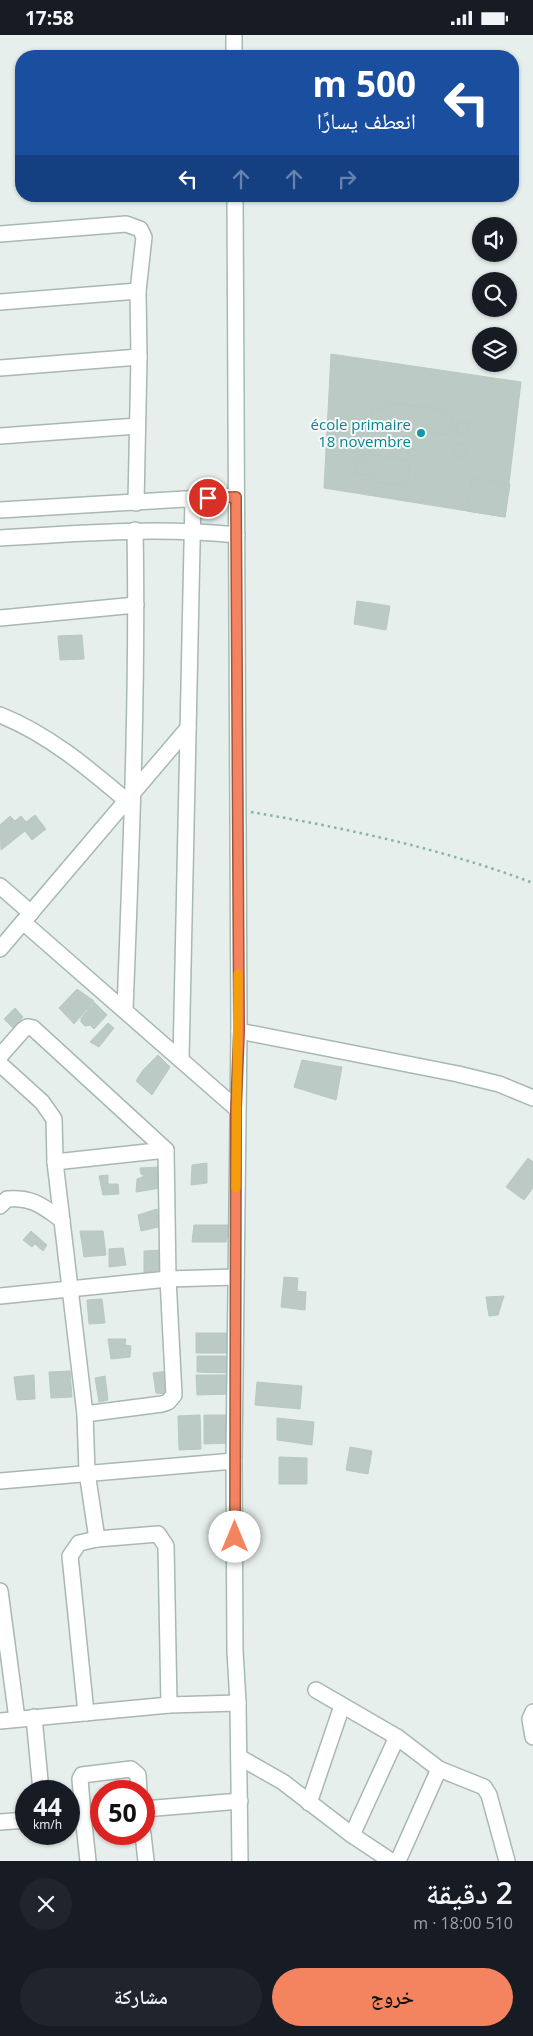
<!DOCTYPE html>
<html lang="ar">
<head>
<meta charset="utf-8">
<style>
  body { margin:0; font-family:"Open Sans","Noto Naskh Arabic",sans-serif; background:#20242c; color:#f1f3f6; direction:rtl; height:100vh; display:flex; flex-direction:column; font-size:19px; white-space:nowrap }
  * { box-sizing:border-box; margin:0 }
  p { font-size:16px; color:#9ea1a6 }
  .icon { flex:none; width:28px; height:28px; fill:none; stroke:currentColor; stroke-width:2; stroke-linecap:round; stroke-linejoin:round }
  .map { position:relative; height:1826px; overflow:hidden; direction:ltr }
  .drawer { display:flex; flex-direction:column; background:#171b24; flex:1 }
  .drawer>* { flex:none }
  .guide { position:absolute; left:15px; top:15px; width:504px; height:152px; border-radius:20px; box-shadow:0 1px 4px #0004; direction:rtl; background:#1a4fa0; color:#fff; overflow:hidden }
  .controls { position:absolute; left:472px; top:182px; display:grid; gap:10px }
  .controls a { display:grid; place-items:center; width:45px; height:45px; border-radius:50%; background:#171b24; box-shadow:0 1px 4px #0004; font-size:25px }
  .speed { position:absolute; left:15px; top:1745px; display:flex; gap:10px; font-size:25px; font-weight:700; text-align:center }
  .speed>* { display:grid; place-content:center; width:65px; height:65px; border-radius:50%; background:#171b24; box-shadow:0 1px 4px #0004; line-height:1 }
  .speed small { font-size:12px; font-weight:400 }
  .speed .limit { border:8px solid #d22; background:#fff; color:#111 }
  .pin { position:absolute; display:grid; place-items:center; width:42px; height:42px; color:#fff; margin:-21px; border:2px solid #fff; border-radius:50%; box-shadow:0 1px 5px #0007 }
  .me { position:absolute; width:55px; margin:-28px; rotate:0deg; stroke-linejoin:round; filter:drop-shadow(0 0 4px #0008) }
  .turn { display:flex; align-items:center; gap:18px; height:105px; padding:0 20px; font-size:22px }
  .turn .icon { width:65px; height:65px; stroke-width:2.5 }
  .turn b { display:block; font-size:35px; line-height:42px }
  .lanes { display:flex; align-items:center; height:48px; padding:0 20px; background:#0003; justify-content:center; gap:25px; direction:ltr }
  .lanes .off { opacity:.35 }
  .round { display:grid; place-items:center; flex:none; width:52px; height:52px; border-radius:26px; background:#20242c }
  .overview { display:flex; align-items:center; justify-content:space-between; height:85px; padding:0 20px }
  h1 { font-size:30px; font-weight:600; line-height:38px }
  .action { display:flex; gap:10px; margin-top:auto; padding:10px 20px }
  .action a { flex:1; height:58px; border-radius:30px; background:#f4845f; color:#111; font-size:20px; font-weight:600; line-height:58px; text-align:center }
  .action a+a { background:#20242c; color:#f1f3f6 }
  .status { display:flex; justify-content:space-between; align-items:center; height:35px; padding:0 25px; background:#171b24; direction:ltr }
  .status svg { height:14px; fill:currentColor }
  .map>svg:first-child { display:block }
</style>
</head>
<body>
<div class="status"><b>17:58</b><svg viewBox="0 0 49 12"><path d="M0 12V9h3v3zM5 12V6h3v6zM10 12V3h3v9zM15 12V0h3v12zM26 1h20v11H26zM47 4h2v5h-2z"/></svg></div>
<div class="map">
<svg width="533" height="1826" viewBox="0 0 533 1826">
  <rect width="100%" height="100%" fill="#e6efeb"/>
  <g fill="#bbcac4" stroke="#b8c9c2">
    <path d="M21,73V97L17,96Z"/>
    <path d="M331,319L521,347L505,482L324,453Z"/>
    <path d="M385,367L446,375L445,382L452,383L449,400L370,389L373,374H383Z"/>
    <path d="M349,385L370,389L367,403L372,404L369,420L344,415Z"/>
    <path d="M458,386L470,388L468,399L456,398Z"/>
    <path d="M456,409L467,411L464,424L453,422Z"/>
    <path d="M364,419L410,425L407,451L373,447L374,441L354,438L356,425L363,426Z"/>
    <path d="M472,443L510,449L505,482L467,476Z"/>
    <path d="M357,566L390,571L386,595L354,589Z"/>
    <path d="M82,600L84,624L60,625L58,601Z"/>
    <path d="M35,780L46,794L32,805L25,796L1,815L0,790L10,781L15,786L21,781L26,787Z"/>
    <path d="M77,954L94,966L74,989L59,973Z"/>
    <path d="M94,967L107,980L94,994L90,990L85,991L81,987V983Z"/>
    <path d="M15,973L23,982L13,993L4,984Z"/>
    <path d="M108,988L114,993L99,1012L90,1007Z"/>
    <path d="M158,1020L170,1032L152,1060L136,1046L143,1035Z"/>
    <path d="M302,1025L342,1032L336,1065L294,1052Z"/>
    <path d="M528,1123L533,1127V1153L524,1165L506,1152Z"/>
    <path d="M207,1128V1148L191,1150L192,1130Z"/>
    <path d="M160,1132L161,1153L136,1157L137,1144L145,1141L141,1139L140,1133Z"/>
    <path d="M108,1140V1149H118L119,1159L103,1160L99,1141Z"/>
    <path d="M157,1174L158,1192L141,1196L138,1180Z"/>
    <path d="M194,1190H230L226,1207H192Z"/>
    <path d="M31,1196L47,1210L43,1216L35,1209L32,1212L23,1205Z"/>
    <path d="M80,1196H103L106,1220L84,1222Z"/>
    <path d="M123,1213L126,1230L109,1232V1214Z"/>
    <path d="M161,1215V1235L144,1238V1216Z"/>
    <path d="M284,1242L298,1243L297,1256L306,1257L305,1275L281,1272Z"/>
    <path d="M504,1261L498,1280L489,1281L486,1262Z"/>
    <path d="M102,1264L105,1288L89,1289L87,1265Z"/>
    <rect x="196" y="1298" width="36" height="20"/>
    <path d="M108,1304H126L125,1310L131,1311L130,1322L111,1324Z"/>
    <path d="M197,1321H232V1338L197,1337Z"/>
    <path d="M70,1336L72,1362L51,1363L49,1337Z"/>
    <path d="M168,1336L166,1359L156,1358L153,1338Z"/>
    <path d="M34,1340L35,1364L17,1365L14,1342Z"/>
    <path d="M196,1340H231V1359L197,1360Z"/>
    <path d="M105,1341L108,1365L99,1367L95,1343Z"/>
    <path d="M257,1347L302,1351L300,1374L255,1370Z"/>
    <path d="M200,1380L201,1414L179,1415L178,1381Z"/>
    <path d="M204,1380H232V1408L204,1409Z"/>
    <path d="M277,1383L314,1387L312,1410L277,1405Z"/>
    <path d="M350,1412L372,1416L368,1439L346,1435Z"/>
    <path d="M279,1422L307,1423V1449H279Z"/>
  </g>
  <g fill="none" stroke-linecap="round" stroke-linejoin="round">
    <defs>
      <g id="minor">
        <path d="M0,199L126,189L140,194L144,202L138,256L139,322L136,468"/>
        <path d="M0,267L138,256"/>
        <path d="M0,333L139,322"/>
        <path d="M0,401L137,391"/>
        <path d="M0,475L236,461"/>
        <path d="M0,503C79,498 157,492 237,500"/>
        <path d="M0,583L136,570"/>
        <path d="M0,680C48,699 88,733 127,766"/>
        <path d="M0,851L31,878"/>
        <path d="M23,887L237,1074"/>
        <path d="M0,914L188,693"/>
        <path d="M125,975C131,815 138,655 135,495"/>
        <path d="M239,996L458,1039L499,1049L533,1063"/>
        <path d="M0,1021L23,995L27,992L33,993L166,1115L168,1244L174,1360L168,1367L162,1369L85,1379"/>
        <path d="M181,1025L193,464"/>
        <path d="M0,1029L42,1067L54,1084L55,1127L85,1379L87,1437L97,1504"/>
        <path d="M55,1127L166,1115"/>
        <path d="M0,1171L7,1164C33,1162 42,1171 62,1185"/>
        <path d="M0,1261L168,1244L236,1242"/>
        <path d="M0,1446L234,1426"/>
        <path d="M0,1556L17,1684"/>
        <path d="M316,1655L397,1702L439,1734L484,1752L489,1760L507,1826"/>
        <path d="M533,1677L530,1684L533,1702"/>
        <path d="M86,1678L70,1521L79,1508L97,1504L158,1499L166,1511L169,1670"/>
        <path d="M34,1682L41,1756"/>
        <path d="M0,1686L169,1670L238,1668"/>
        <path d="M239,1722L283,1747L352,1800L391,1826"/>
        <path d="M309,1768L342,1671"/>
        <path d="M144,1774L240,1766"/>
        <path d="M69,1780H83L88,1826"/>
        <path d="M83,1780L80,1744L82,1740L131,1734L138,1740L139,1756"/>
        <path d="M0,1787L26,1785"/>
        <path d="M143,1799L146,1826"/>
        <path d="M352,1800L397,1702"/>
        <path d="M398,1826L439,1734"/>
      </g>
      <g id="secondary">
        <path d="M234,0V21"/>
        <path d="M235,161L239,996L234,1426L235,1616L238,1668L240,1826"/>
      </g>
    </defs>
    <use href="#minor" stroke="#a8b8b2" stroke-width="18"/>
    <use href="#secondary" stroke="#a4bbb3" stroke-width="18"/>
    <path stroke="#86b3a5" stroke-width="2.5" stroke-dasharray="2.5 4" stroke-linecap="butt" d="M251,777C346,793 443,814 533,848"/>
    <use href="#minor" stroke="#fff" stroke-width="15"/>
    <use href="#secondary" stroke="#fff" stroke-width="15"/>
  </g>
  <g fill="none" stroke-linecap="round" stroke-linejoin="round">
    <defs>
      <path id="route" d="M208,463L236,462L239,996L236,1074L235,1502"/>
    </defs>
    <use href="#route" stroke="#9f563e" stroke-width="12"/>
    <use href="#route" stroke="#f4845f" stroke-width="9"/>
    <path stroke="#f59e0b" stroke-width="9" d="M236,1153L238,939"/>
  </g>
  <circle fill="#0f9aa8" stroke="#f7fbf9" stroke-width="2" cx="421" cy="398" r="5"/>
  <g text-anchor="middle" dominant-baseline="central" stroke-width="4" stroke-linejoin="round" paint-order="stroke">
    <g font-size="15" fill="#0d838f" stroke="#f7fbf9" text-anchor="end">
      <text x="411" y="389">école primaire<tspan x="411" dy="17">18 novembre</tspan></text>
    </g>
  </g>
</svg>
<div class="controls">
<a><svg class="icon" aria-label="sound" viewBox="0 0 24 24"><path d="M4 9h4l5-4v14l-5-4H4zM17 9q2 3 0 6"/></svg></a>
<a><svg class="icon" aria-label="search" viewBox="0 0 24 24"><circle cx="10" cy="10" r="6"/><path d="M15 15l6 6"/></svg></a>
<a><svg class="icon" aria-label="layers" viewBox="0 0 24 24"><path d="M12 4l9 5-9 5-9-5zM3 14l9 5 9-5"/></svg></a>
</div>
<div class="speed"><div>44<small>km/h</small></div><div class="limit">50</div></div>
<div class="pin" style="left:208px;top:463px;background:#d93025"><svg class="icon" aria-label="arrive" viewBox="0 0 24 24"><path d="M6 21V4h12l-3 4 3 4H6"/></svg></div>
<svg class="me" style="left:235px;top:1502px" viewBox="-20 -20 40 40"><circle r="19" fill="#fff"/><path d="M0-13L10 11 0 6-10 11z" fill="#f4845f"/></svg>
<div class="guide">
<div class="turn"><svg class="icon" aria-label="left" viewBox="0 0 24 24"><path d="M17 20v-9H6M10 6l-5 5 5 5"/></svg><div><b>500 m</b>انعطف يسارًا</div></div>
<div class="lanes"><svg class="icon" aria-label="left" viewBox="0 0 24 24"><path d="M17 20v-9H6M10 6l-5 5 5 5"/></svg><svg class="icon off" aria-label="ahead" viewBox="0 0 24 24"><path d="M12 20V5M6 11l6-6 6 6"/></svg><svg class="icon off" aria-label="ahead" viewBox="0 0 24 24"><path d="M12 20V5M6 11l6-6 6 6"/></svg><svg class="icon off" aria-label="right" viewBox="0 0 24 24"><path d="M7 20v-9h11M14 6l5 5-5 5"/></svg></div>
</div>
</div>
<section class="drawer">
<div class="overview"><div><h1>2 دقيقة</h1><p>510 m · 18:00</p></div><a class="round"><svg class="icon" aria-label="close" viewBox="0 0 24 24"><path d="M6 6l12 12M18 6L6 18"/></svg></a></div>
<div class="action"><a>خروج</a><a>مشاركة</a></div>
</section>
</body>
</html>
